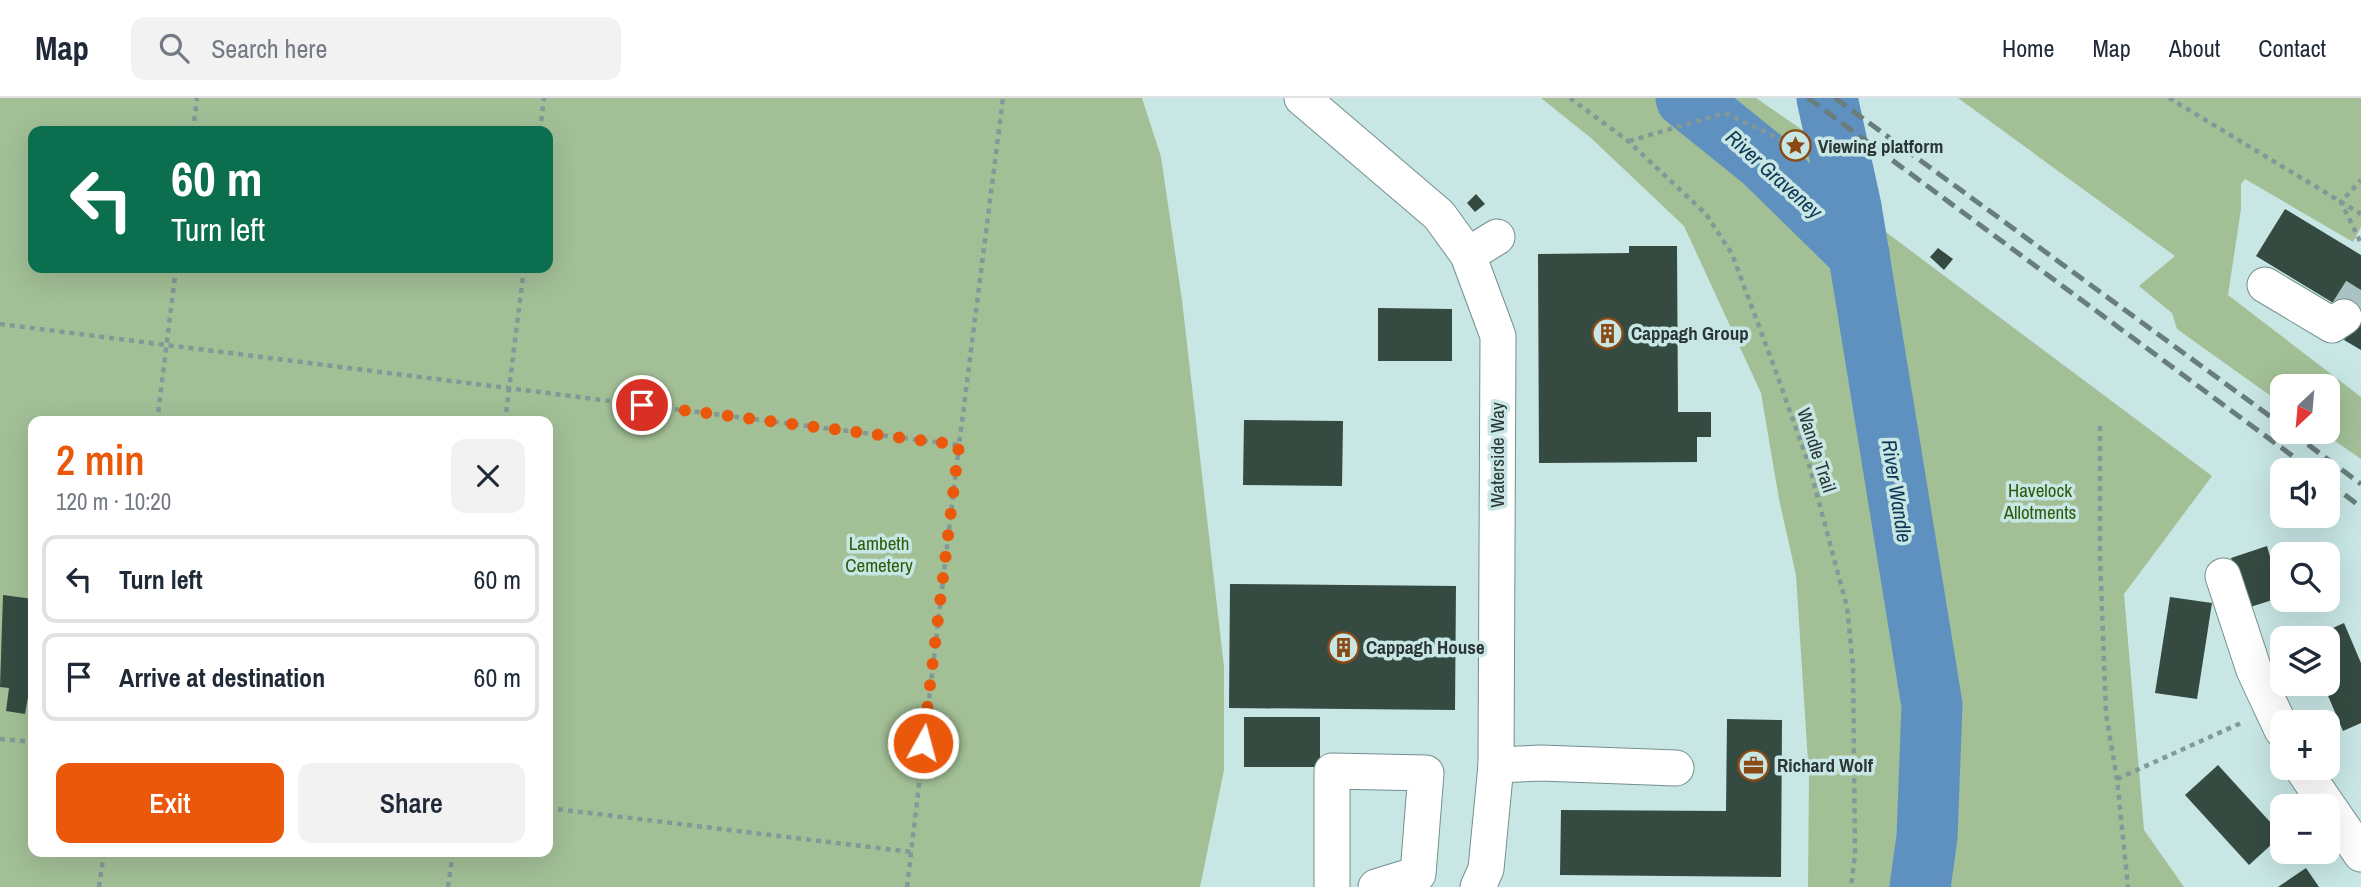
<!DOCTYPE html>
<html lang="en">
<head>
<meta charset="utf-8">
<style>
  body { margin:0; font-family:"Archivo Narrow",sans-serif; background:#f2f2f3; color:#1f2937; height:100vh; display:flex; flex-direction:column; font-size:26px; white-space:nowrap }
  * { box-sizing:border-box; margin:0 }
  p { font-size:23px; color:#747a83 }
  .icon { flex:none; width:38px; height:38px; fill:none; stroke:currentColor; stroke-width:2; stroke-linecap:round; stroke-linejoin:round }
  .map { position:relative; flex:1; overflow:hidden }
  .drawer { position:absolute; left:28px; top:318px; width:525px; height:441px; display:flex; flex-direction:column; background:#fff; border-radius:14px; box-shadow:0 7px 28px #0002 }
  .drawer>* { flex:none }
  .top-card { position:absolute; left:28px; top:28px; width:525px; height:147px; border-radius:14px; box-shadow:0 7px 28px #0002; background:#0b6e4f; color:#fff; overflow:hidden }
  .needle { width:46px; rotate:206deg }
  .controls { position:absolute; left:2270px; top:276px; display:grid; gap:14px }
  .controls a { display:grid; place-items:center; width:70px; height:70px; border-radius:14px; background:#fff; box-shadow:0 7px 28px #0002; font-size:35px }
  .pin { position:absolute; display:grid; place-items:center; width:60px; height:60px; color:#fff; margin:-30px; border:4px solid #fff; border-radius:50%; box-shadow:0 2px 7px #0007 }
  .me { position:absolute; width:77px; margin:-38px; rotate:7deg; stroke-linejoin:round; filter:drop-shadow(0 0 5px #0008) }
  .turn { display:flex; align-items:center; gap:24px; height:147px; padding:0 28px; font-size:32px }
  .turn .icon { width:91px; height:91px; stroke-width:2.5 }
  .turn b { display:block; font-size:49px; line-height:60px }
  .round { display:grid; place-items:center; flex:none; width:74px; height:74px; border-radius:14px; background:#f2f2f3 }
  .headline { display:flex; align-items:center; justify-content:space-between; height:119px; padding:0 28px }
  h1 { font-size:42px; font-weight:600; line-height:52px; color:#ea580c }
  .cta { display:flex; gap:14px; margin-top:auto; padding:14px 28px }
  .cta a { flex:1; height:80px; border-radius:14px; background:#ea580c; color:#fff; font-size:28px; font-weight:600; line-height:80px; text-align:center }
  .cta a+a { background:#f2f2f3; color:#1f2937 }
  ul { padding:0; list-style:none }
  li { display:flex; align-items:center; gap:21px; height:88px; margin:0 14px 10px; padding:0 14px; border:4px solid #e0e1e3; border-radius:14px }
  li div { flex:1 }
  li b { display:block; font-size:26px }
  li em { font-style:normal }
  header { display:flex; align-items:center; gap:42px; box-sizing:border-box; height:98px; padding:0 35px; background:#fff; border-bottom:2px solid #e0e1e3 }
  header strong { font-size:33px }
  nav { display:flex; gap:38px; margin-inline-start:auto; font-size:24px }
  .search { width:490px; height:63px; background:#f2f2f3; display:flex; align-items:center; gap:18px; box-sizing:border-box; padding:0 24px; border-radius:14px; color:#747a83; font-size:26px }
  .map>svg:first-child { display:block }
</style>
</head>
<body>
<header>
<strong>Map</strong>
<div class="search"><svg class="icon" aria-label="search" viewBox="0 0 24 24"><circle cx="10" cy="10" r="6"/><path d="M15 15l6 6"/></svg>Search here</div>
<nav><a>Home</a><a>Map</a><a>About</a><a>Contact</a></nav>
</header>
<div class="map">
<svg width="2361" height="789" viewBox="0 0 2361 789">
  <rect width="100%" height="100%" fill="#c7e6e4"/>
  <g fill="#a2bf96" fill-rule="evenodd">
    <path d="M0,0H1142L1161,59L1182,202L1224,569V672L1200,789H0ZM33,33H548V170H33ZM33,324H548V754H33Z"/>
    <path d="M1541,0H1756L1817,42L1871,123L2212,378L2124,496L2144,732L2184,789H1808L1809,679L1796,477L1779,401L1761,295L1684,128L1591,40Z"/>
    <path d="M1958,0H2361V129L2353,144L2245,81L2241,86V111L2228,197L2361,299V361L2322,334H2328V289H2282V306L2177,231L2172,215L2139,188L2175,158Z"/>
  </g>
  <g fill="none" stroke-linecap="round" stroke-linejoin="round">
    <g stroke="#5e91bf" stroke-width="61">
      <path d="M1686,0L1763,62L1859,156"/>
      <path d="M1827,0L1851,109L1932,607L1927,739L1920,789"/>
    </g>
  </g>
  <g fill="#354b41">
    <path d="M1476,96L1485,106L1475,114L1467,105Z"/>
    <path d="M2285,111L2361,157V252L2344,242L2358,220L2256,158Z"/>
    <path d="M1629,148H1677L1678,314H1711V339H1697V364L1539,365L1538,156L1629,155Z"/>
    <path d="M1938,150L1953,161L1944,172L1930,159Z"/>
    <path d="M1378,210L1452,211V263H1378Z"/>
    <path d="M1244,322L1343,323L1342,388L1243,387Z"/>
    <path d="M2267,448L2282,499L2247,510L2231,460Z"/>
    <path d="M1230,486L1456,488L1455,612L1229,610Z"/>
    <path d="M3,497L33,501V594L29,593L25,616L6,613L9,590L0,589Z"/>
    <path d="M2170,499L2212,505L2197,601L2155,595Z"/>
    <path d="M2344,525L2361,565V625L2343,633L2323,586H2328V541H2308Z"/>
    <rect x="1244" y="619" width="76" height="50"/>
    <path d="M1727,621L1782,622L1781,779L1560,777L1561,712L1726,713Z"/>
    <path d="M2218,667L2282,737L2249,767L2185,697Z"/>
    <path d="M2306,770L2319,789H2278Z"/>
  </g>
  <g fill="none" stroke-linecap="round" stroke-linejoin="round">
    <path stroke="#a8c3c1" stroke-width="35" stroke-dasharray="35 18" stroke-linecap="butt" d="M2344,219L2361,192"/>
    <defs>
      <g id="minor">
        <path d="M1302,0L1439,117L1468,157L1498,238L1496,667L1486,771L1478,789"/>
        <path d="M1468,157L1497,139"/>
        <path d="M2265,187L2332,227L2344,219"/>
        <path d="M2223,478L2254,572L2282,632"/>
        <path d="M1496,667L1541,665L1676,670"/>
        <path d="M2302,670L2361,756"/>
        <path d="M1332,789V673L1426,675L1418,776L1376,789"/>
      </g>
    </defs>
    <use href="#minor" stroke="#73908e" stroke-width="37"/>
    <g stroke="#829998" stroke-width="4.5" stroke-dasharray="5 5" stroke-linecap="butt">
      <path d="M1570,0L1628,43L1706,116L1732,156L1776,274L1809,367L1847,509L1853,567L1855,757L1851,789"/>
      <path d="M2169,0L2361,116"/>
      <path d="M193,33L197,0"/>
      <path d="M540,33L544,0"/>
      <path d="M1629,43L1725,15L1795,48"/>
      <path d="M2360,143L2341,104L2361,82"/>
      <path d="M0,226L959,347L1003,0"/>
      <path d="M157,324L176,170"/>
      <path d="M505,324L524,170"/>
      <path d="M2100,328V460L2106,616L2117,681L2128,789"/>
      <path d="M0,641L33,644"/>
      <path d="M2117,681L2241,625"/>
      <path d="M548,710L911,754"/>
      <path d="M99,789L104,754"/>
      <path d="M448,789L453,754"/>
      <path d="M907,789L959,347"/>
    </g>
    <use href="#minor" stroke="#fff" stroke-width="35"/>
    <g stroke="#697d7c" stroke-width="5" stroke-dasharray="14 7" stroke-linecap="butt">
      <path d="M1808,0L2313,373"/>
      <path d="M1835,0L2282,327"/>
      <path d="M2291,334L2361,386"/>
      <path d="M2328,384L2361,409"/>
    </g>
  </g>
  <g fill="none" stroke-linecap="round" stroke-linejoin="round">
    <path stroke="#ea580c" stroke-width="12" stroke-dasharray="0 21.6" d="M642,307L959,347L923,645"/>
  </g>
  <defs>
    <symbol id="sight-ring" viewBox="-11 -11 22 22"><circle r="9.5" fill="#c7e6e4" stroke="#8a4915" stroke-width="1.5"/><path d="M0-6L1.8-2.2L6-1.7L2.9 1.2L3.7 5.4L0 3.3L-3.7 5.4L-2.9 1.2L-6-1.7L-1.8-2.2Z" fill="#8a4915"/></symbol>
    <symbol id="building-ring" viewBox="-11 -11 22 22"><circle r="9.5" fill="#c7e6e4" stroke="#8a4915" stroke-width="1.5"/><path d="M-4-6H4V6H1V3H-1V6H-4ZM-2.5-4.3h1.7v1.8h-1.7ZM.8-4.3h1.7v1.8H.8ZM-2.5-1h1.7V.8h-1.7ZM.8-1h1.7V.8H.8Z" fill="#8a4915"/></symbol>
    <symbol id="office-ring" viewBox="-11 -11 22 22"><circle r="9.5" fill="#c7e6e4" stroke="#8a4915" stroke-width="1.5"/><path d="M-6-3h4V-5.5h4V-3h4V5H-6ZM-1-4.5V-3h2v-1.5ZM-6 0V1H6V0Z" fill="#8a4915"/></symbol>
  </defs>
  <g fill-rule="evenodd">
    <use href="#sight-ring" x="1778" y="30" width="35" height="35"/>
    <use href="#building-ring" x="1590" y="218" width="35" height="35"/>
    <use href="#building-ring" x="1326" y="532" width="35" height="35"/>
    <use href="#office-ring" x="1736" y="650" width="35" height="35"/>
  </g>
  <g text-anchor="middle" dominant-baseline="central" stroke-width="7" stroke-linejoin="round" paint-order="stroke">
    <g font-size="19" font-weight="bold" fill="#2a3635" stroke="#c7e6e4" text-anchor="start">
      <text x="1818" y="48">Viewing platform</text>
      <text x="1631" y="235">Cappagh Group</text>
      <text x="1366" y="549">Cappagh House</text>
      <text x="1777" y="667">Richard Wolf</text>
    </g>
    <g font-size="19" fill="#2a3635" stroke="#c7e6e4">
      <text transform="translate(1817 352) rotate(72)">Wandle Trail</text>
      <text transform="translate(1497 357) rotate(-90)">Waterside Way</text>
    </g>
    <g font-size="19" fill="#2c5b0c" stroke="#c7e6e4">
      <text x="2040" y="392">Havelock<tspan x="2040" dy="22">Allotments</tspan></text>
      <text x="879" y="445">Lambeth<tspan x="879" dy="22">Cemetery</tspan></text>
    </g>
    <g font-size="21" font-style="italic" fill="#0e3655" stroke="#c7e6e4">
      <text transform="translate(1774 76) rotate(42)">River Graveney</text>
      <text transform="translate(1897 393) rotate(81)">River Wandle</text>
    </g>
  </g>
</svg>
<div class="controls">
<a><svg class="needle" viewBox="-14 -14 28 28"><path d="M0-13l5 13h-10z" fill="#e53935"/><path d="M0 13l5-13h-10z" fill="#747a83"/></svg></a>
<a><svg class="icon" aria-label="sound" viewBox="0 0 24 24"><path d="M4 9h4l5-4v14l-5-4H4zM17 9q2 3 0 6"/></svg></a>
<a><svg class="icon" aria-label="search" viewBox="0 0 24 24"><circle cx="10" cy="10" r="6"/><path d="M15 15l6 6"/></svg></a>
<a><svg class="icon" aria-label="layers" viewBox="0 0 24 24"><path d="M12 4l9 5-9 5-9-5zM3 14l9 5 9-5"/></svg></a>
<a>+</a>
<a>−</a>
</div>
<div class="pin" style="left:642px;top:307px;background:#d93025"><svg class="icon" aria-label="arrive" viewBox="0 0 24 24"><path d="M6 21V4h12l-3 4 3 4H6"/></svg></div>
<svg class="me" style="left:923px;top:645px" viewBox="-20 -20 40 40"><circle r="17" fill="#ea580c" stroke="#fff" stroke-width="3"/><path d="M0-11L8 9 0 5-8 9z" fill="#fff"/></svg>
<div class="top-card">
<div class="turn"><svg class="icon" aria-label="left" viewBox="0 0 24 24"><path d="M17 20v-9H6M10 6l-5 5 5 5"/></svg><div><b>60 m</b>Turn left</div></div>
</div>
<section class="drawer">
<div class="headline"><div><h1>2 min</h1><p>120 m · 10:20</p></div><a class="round"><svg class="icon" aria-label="close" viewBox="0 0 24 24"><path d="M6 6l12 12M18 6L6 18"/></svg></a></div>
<ul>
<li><svg class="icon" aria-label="left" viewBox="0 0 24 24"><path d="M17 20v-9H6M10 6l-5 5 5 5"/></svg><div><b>Turn left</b></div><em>60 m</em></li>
<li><svg class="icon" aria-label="arrive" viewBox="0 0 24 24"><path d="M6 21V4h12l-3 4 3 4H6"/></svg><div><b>Arrive at destination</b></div><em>60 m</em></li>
</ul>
<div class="cta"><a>Exit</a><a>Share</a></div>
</section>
</div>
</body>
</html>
